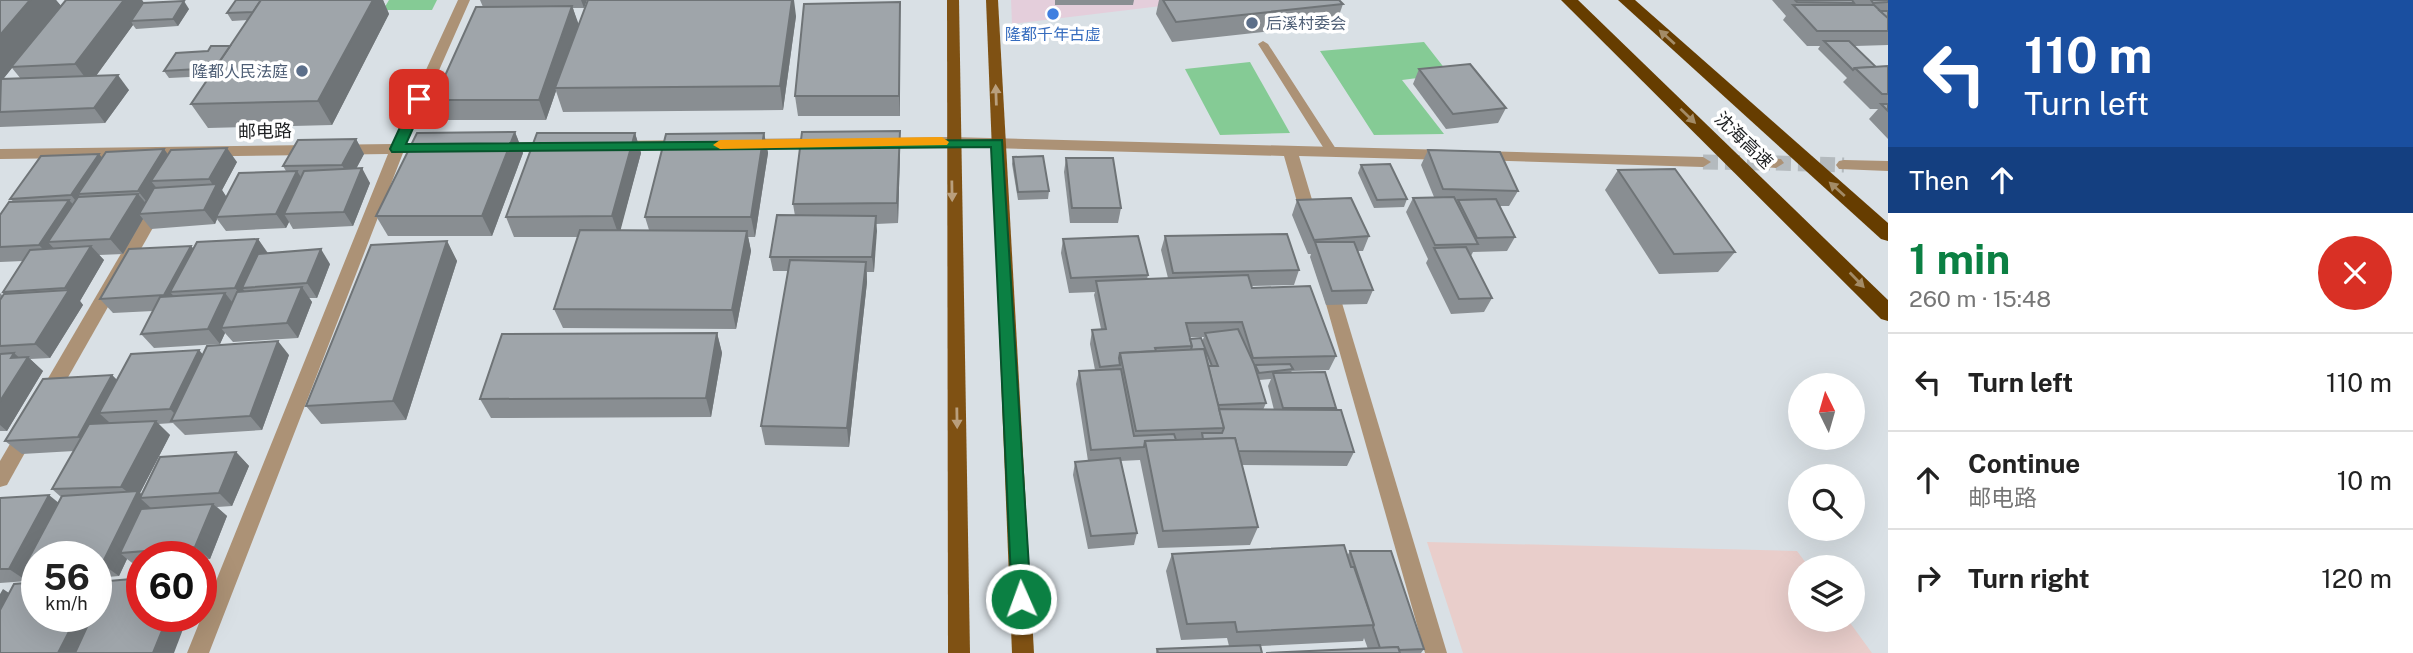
<!DOCTYPE html>
<html lang="en">
<head>
<meta charset="utf-8">
<style>
  body { margin:0; font-family:"Public Sans","Noto Sans SC",sans-serif; background:#f6f6f6; color:#222; height:100vh; display:flex; flex-direction:column; font-size:26px; white-space:nowrap }
  * { box-sizing:border-box; margin:0 }
  p { font-size:23px; color:#767676 }
  .icon { flex:none; width:38px; height:38px; fill:none; stroke:currentColor; stroke-width:2; stroke-linecap:round; stroke-linejoin:round }
  .map { position:relative; flex:1; overflow:hidden }
  .sheet { display:flex; flex-direction:column; background:#fff; width:525px }
  .sheet>* { flex:none }
  .guide { background:#1a4fa0; color:#fff; overflow:hidden }
  .needle { width:46px; rotate:355deg }
  .controls { position:absolute; left:1788px; top:373px; display:grid; gap:14px }
  .controls a { display:grid; place-items:center; width:77px; height:77px; border-radius:50%; background:#fff; box-shadow:0 7px 28px #0002; font-size:35px }
  .speed { position:absolute; left:21px; top:541px; display:flex; gap:14px; font-size:35px; font-weight:700; text-align:center }
  .speed>* { display:grid; place-content:center; width:91px; height:91px; border-radius:50%; background:#fff; box-shadow:0 7px 28px #0002; line-height:1 }
  .speed small { font-size:18px; font-weight:400 }
  .speed .limit { border:10px solid #d22; background:#fff; color:#111 }
  .pin { position:absolute; display:grid; place-items:center; width:60px; height:60px; color:#fff; margin:-30px; border-radius:14px; box-shadow:0 4px 10px #0006 }
  .me { position:absolute; width:77px; margin:-38px; rotate:358deg; stroke-linejoin:round; filter:drop-shadow(0 0 5px #0008) }
  .turn { display:flex; align-items:center; gap:24px; height:147px; padding:0 21px; font-size:32px }
  .turn .icon { width:91px; height:91px; stroke-width:2.5 }
  .turn b { display:block; font-size:49px; line-height:60px }
  .then { display:flex; align-items:center; height:66px; padding:0 21px; background:#0003; gap:14px; font-size:26px }
  .round { display:grid; place-items:center; flex:none; width:74px; height:74px; border-radius:37px; background:#f6f6f6 }
  .summary { display:flex; align-items:center; justify-content:space-between; height:119px; padding:0 21px }
  h1 { font-size:42px; font-weight:700; line-height:52px; color:#0b8043 }
  ul { padding:0; list-style:none }
  li { display:flex; align-items:center; gap:21px; height:98px; padding:0 21px; border-top:2px solid #e0e0e0 }
  li div { flex:1 }
  li b { display:block; font-size:26px }
  li em { font-style:normal }
  main { display:flex; flex:1; min-height:0 }
  .map>svg:first-child { display:block }
</style>
</head>
<body>
<main>
<div class="map">
<svg width="1888" height="653" viewBox="0 0 1888 653">
  <rect width="100%" height="100%" fill="#d9e0e5"/>
  <path fill="#e4cedb" d="M1011,0H1211L1012,24Z"/>
  <path fill="#e9cecb" d="M1427,542L1797,551L1809,567H1801V620H1848L1872,653H1463Z"/>
  <g fill="#85cb95">
    <path d="M389,0H437L432,10H383Z"/>
    <path d="M1424,42L1449,74L1402,80L1444,134L1374,135L1320,51Z"/>
    <path d="M1250,62L1290,133L1220,135L1185,69Z"/>
  </g>
  <g fill="none" stroke-linecap="round" stroke-linejoin="round">
    <g stroke="#b4babe" stroke-width="15" stroke-dasharray="15 7" stroke-linecap="butt">
      <path d="M1703,162L1770,163"/>
      <path d="M1776,163L1844,165"/>
    </g>
    <path fill="#ac9276" fill-rule="evenodd" d="M1263,41L1268,44L1336,149L1338,152L1336,155H1328L1258,44Z"/>
    <g fill="#ac9276" fill-rule="evenodd">
      <path d="M458,0H470L407,143H434L441,148L434,153H403L209,653H187L388,154L0,159V149L392,144Z"/>
      <path d="M951,137L1449,150L1457,155L1449,160L1299,156L1319,223L1311,229L1303,223L1284,156L951,147L878,148L871,143L878,138Z"/>
      <path d="M822,138L829,143L827,146L742,149L735,144L742,139Z"/>
      <path d="M686,140L691,142L693,145L691,148L616,151L609,146L616,141Z"/>
      <path d="M553,142L560,147L558,150L497,153L490,148L497,143Z"/>
      <path d="M1480,151L1703,157L1711,162L1703,167L1475,160L1472,156L1475,152Z"/>
      <path d="M1770,158L1781,159L1784,163L1776,168L1765,167L1762,163L1765,159Z"/>
      <path d="M1844,160L1888,161V171L1839,169L1836,165L1839,161Z"/>
      <path d="M159,198L167,203L54,402L47,404L40,402L38,397L40,392L153,199Z"/>
      <path d="M1328,277L1336,283L1447,653H1425L1320,283Z"/>
      <path d="M28,423L35,425L37,431L7,485L0,487V461L21,425Z"/>
    </g>
    <g fill="#7f5113" fill-rule="evenodd">
      <path d="M947,0H959L970,653H948Z"/>
      <path d="M986,0H998L1034,653H1012Z"/>
    </g>
    <g fill="#663d00" fill-rule="evenodd">
      <path d="M1561,0H1578L1888,300V321L1881,319Z"/>
      <path d="M1618,0H1635L1888,223V241L1881,239Z"/>
    </g>
  </g>
  <g fill="#898e92" fill-rule="evenodd">
    <path d="M0,0H56L61,6L66,0H142L144,3L189,9L178,26L136,29L133,25L96,76L129,90L105,123L0,127ZM12,68L21,79H3Z"/>
    <path d="M236,0H383L389,14L332,125L208,128L191,104L210,76L169,78L164,71L208,51L230,46L248,20L232,21L227,13Z"/>
    <path d="M480,0H587L584,8H573L578,25L796,16L783,110L563,112L556,91L546,120H443L434,100L483,7Z"/>
    <path d="M1055,0H1134L1133,5H1055Z"/>
    <path d="M1159,0H1339L1343,4L1336,24L1172,42L1156,14Z"/>
    <path d="M1772,0H1888V45L1855,46L1876,67L1888,66V139L1869,119L1878,109H1870L1843,82L1847,78L1818,49L1820,46H1807L1783,20L1786,16Z"/>
    <path d="M900,22V116H798L795,96Z"/>
    <path d="M1419,69L1506,108L1498,123L1446,129L1413,84Z"/>
    <path d="M900,131V152L898,223L876,224L874,272H867V282L849,447L765,445L761,426L788,271H773L770,257L795,216L793,204Z"/>
    <path d="M515,132L523,153L492,236H388L376,216Z"/>
    <path d="M635,133L641,153L620,230H649L645,217L764,133L768,153L755,237H748L751,251L736,329L563,328L554,309L578,237H514L506,217Z"/>
    <path d="M356,139L364,154L356,169L370,183L353,226L293,229L289,222L286,228L226,231L217,219L215,224L151,229L143,219L123,254L99,255L104,260L80,301L83,305L50,358L30,359L43,371L7,431H0V293L3,296L5,294L3,292L23,261L0,262V215L14,202L10,199L99,154L102,158L164,149L168,155L237,162L222,190L226,197L286,171L283,166Z"/>
    <path d="M1428,150L1518,191L1509,206H1499L1515,237L1507,251L1473,252L1471,256L1492,298L1484,312L1451,314L1426,263L1428,259L1406,212L1413,198L1434,197L1421,165Z"/>
    <path d="M1013,157L1049,191L1048,199L1018,200L1012,164Z"/>
    <path d="M1066,158L1121,208L1118,223H1070L1064,172Z"/>
    <path d="M1361,165L1407,199L1404,207L1374,208L1358,173Z"/>
    <path d="M1618,170L1735,252L1718,272L1659,274L1605,190Z"/>
    <path d="M1297,200L1369,236L1363,251H1358L1373,290L1367,304L1326,305L1310,257L1311,254H1308L1292,215Z"/>
    <path d="M1165,236L1299,270L1294,285L1251,286L1252,288L1336,356L1329,370L1292,371L1291,372L1336,408L1335,410L1354,452L1347,466L1242,465L1258,527L1250,545L1158,548L1140,460L1120,461L1137,533L1134,545L1088,549L1073,475L1075,462L1088,461L1076,384L1079,371L1095,370L1090,344L1092,330L1101,329L1094,295L1095,292L1069,293L1061,253L1063,239L1148,275L1147,279L1168,278L1161,250ZM1190,337H1204L1202,341L1190,339ZM1271,379L1268,386L1274,410H1263L1266,403L1259,380Z"/>
    <path d="M258,239L268,253L330,264L317,298H309L312,302L298,338L233,342L225,333L220,344L154,348L141,334L153,311L113,313L100,299L191,246L193,248Z"/>
    <path d="M447,241L457,261L406,420L321,424L306,406Z"/>
    <path d="M717,333L722,353L711,417L491,418L480,399Z"/>
    <path d="M199,350L203,355H289L262,430L185,435L173,423L158,424L170,435L140,493L142,494L236,452L249,466L232,506L217,507L227,516L210,559L201,560V556H142V565H135L127,559L119,576L96,578V556H37V579L30,574L27,581L0,583V498L59,503L61,497L52,489L74,451L22,454L5,441L112,375L117,380Z"/>
    <path d="M1350,551L1424,649L1421,653H1266L1368,649L1364,638L1363,641L1261,646L1262,653H1156L1157,649L1229,646L1227,638L1181,640L1166,571L1172,554L1347,556Z"/>
  </g>
  <g fill="#6f7477">
    <path d="M30,0H56L62,7L11,67L12,68L0,83V35Z"/>
    <path d="M124,0H142L147,7L131,21L133,25L90,84L75,64Z"/>
    <path d="M373,0H383L389,14L332,125L318,101Z"/>
    <path d="M581,0H587L584,8Z"/>
    <path d="M792,0H794L796,16L783,110L780,86Z"/>
    <path d="M184,1L189,9L178,26L173,19Z"/>
    <path d="M900,2V116L899,96Z"/>
    <path d="M572,6L579,25L555,88L556,91L546,120L539,100Z"/>
    <path d="M118,75L129,90L105,123L94,108Z"/>
    <path d="M900,131V152L898,223L897,203Z"/>
    <path d="M515,132L523,153L492,236L482,216Z"/>
    <path d="M635,133L641,153L619,236L612,216Z"/>
    <path d="M764,133L768,153L755,237L751,217Z"/>
    <path d="M356,139L364,154L350,180L342,165Z"/>
    <path d="M227,148L237,162L222,190L228,199L216,217L217,219L215,224L204,210L215,188L209,179Z"/>
    <path d="M164,149L175,164L151,181L159,191L150,206L138,191Z"/>
    <path d="M99,154L111,168L78,194L87,204L83,210L71,195Z"/>
    <path d="M362,168L370,183L353,226L344,212Z"/>
    <path d="M297,171L306,185L284,214L289,222L286,228L276,214Z"/>
    <path d="M138,194L150,208L139,214L143,219L123,254L110,239Z"/>
    <path d="M69,200L82,214L48,242L57,252L52,259L39,245Z"/>
    <path d="M876,216L877,231L874,272L872,257Z"/>
    <path d="M747,231L751,251L736,329L732,310Z"/>
    <path d="M258,239L268,254L242,288L249,296L246,302L235,288Z"/>
    <path d="M447,241L457,261L406,420L393,401Z"/>
    <path d="M91,246L104,260L80,301L83,305L50,358L35,344L69,291L65,288Z"/>
    <path d="M191,246L203,260L170,292L180,303L176,310L164,295Z"/>
    <path d="M321,249L330,264L317,298L307,283Z"/>
    <path d="M866,262L867,282L849,447L847,428Z"/>
    <path d="M302,287L312,302L298,338L287,323Z"/>
    <path d="M225,293L236,307L221,328L225,333L220,344L208,329Z"/>
    <path d="M717,333L722,353L711,417L706,398Z"/>
    <path d="M278,341L289,355L262,430L250,416Z"/>
    <path d="M199,350L211,364L182,421L170,409Z"/>
    <path d="M14,353L24,362L28,357L43,371L7,431L0,425V401L11,358Z"/>
    <path d="M112,375L126,389L99,413L109,422L94,450L78,437Z"/>
    <path d="M156,421L170,435L140,493L145,498H140L151,508L120,553L127,559L119,576L102,564L135,498L121,487Z"/>
    <path d="M236,452L249,466L232,506L219,493Z"/>
    <path d="M49,495L65,508L23,569L30,574L27,581L9,569Z"/>
    <path d="M213,504L227,516L210,559L195,547Z"/>
    <path d="M96,579L112,590L82,653H58L77,616H96Z"/>
    <path d="M3,589L21,601L0,641V594Z"/>
    <path d="M168,616H188L174,653H153Z"/>
  </g>
  <g fill="#9fa5aa" stroke="#6f7477" stroke-width="2">
    <path d="M0,0H30L0,35Z"/>
    <path d="M66,0H124L75,64L11,67Z"/>
    <path d="M236,0H261L253,12L227,13Z"/>
    <path d="M261,0H373L318,101L191,104Z"/>
    <path d="M588,0H792L780,86L555,88Z"/>
    <path d="M1163,0H1339L1343,4L1176,22Z"/>
    <path d="M1795,0H1852L1854,3L1797,2Z"/>
    <path d="M1871,0H1888V2L1873,3Z"/>
    <path d="M184,1L173,19L131,21L143,3Z"/>
    <path d="M900,2L899,96H795L804,4Z"/>
    <path d="M1793,5H1874L1888,18V31H1817Z"/>
    <path d="M572,6L539,100H434L476,7Z"/>
    <path d="M1880,11H1888V18Z"/>
    <path d="M1824,41H1849L1876,67L1855,68L1853,70Z"/>
    <path d="M211,46H230L215,68L164,71L176,53L208,51Z"/>
    <path d="M1470,64L1506,108L1453,114L1419,69Z"/>
    <path d="M1888,66V94H1882L1855,68Z"/>
    <path d="M118,75L94,108L0,112L1,79Z"/>
    <path d="M1881,104H1888V111Z"/>
    <path d="M900,131L897,203L793,204L802,132Z"/>
    <path d="M515,132L482,216H376L417,133Z"/>
    <path d="M537,133H635L612,216L506,217Z"/>
    <path d="M764,133L751,217H645L666,134Z"/>
    <path d="M356,139L342,165L283,166L298,140Z"/>
    <path d="M227,148L209,179L151,181L171,150Z"/>
    <path d="M164,149L138,191L78,194L106,152Z"/>
    <path d="M1428,150L1500,152L1518,191L1443,189Z"/>
    <path d="M99,154L71,195L10,199L41,156Z"/>
    <path d="M1043,156L1049,191L1018,192L1013,157Z"/>
    <path d="M1066,158H1113L1121,208H1072Z"/>
    <path d="M1390,164L1407,199L1377,200L1361,165Z"/>
    <path d="M362,168L344,212L284,214L304,171Z"/>
    <path d="M1675,169L1735,252L1674,254L1618,170Z"/>
    <path d="M297,171L276,214L216,217L239,173Z"/>
    <path d="M217,184L204,210L139,214L154,188Z"/>
    <path d="M138,194L110,239L48,242L78,197Z"/>
    <path d="M1454,197L1478,244L1435,245L1413,198Z"/>
    <path d="M1351,198L1369,236L1314,240L1297,200Z"/>
    <path d="M1496,199L1515,237L1477,238L1458,200Z"/>
    <path d="M69,200L39,245L0,247V215L9,202Z"/>
    <path d="M777,215L876,216L872,257H770Z"/>
    <path d="M580,230L747,231L732,310L554,309Z"/>
    <path d="M1287,234L1299,270L1173,273L1165,236Z"/>
    <path d="M1138,236L1148,275L1071,278L1063,239Z"/>
    <path d="M258,239L235,288L170,292L197,242Z"/>
    <path d="M447,241L393,401L306,406L371,245Z"/>
    <path d="M1315,242H1354L1373,290L1332,291Z"/>
    <path d="M91,246L65,288L3,292L30,250Z"/>
    <path d="M191,246L164,295L100,299L129,249Z"/>
    <path d="M1466,247L1492,298L1459,299L1434,248Z"/>
    <path d="M321,249L307,283L242,288L258,254Z"/>
    <path d="M790,260L866,262L847,428L761,426Z"/>
    <path d="M1248,275L1252,288L1310,286L1336,356L1253,358L1242,322L1186,323L1192,346L1155,348L1156,351L1120,353L1119,358L1120,365L1100,367L1092,330L1106,329L1096,281Z"/>
    <path d="M302,287L287,323L221,328L237,292Z"/>
    <path d="M69,290L35,344L0,346V300L4,294Z"/>
    <path d="M225,293L208,329L141,334L160,297Z"/>
    <path d="M1238,329L1254,364L1266,403L1218,405L1208,366H1218L1205,333Z"/>
    <path d="M717,333L706,398L480,399L502,334Z"/>
    <path d="M1201,338L1212,366H1208L1204,349L1191,350L1192,346L1190,339Z"/>
    <path d="M278,341L250,416L171,421L207,346Z"/>
    <path d="M1204,349L1224,428L1136,431L1120,353Z"/>
    <path d="M199,350L170,409L99,413L131,354Z"/>
    <path d="M14,353L11,358L28,357L0,401V354Z"/>
    <path d="M1290,364L1293,369L1259,373L1255,365Z"/>
    <path d="M1121,369L1134,436L1174,434L1176,440L1145,441L1144,447L1091,450L1079,371Z"/>
    <path d="M1325,372L1336,408H1283L1273,373Z"/>
    <path d="M112,375L78,437L5,441L43,379Z"/>
    <path d="M1219,409L1341,410L1354,452L1238,451L1235,438L1203,439L1202,433H1222L1224,428Z"/>
    <path d="M156,421L121,487L52,489L89,424Z"/>
    <path d="M1235,438L1258,527L1163,531L1145,441Z"/>
    <path d="M236,452L219,493L140,498L160,457Z"/>
    <path d="M1120,458L1137,533L1091,536L1075,462Z"/>
    <path d="M138,491L102,564H96V556H37V569H23L62,496Z"/>
    <path d="M49,495L9,569H0V498Z"/>
    <path d="M213,504L195,547L120,553L141,509Z"/>
    <path d="M1344,545L1351,567H1354L1374,625L1237,632L1235,622L1187,624L1172,554Z"/>
    <path d="M1350,551H1391L1424,649L1399,650L1398,647L1380,648L1373,627L1374,625Z"/>
    <path d="M142,578V616H168L153,653H75L92,616H96V608L109,581Z"/>
    <path d="M37,582V616H77L58,653H0V610L14,584Z"/>
    <path d="M1260,645L1262,653H1158L1157,649Z"/>
    <path d="M1398,647L1400,653H1266Z"/>
  </g>
  <defs><path id="oneway-solid" d="M-6-.8H1V-3.2L6.5 0L1 3.2V.8H-6Z" transform="scale(1.75)"/></defs>
  <g fill="#a38b66">
    <use href="#oneway-solid" transform="translate(1667 37) rotate(-138)"/>
    <use href="#oneway-solid" transform="translate(1688 116) rotate(44)"/>
    <use href="#oneway-solid" transform="translate(1837 189) rotate(-138)"/>
    <use href="#oneway-solid" transform="translate(1857 280) rotate(46)"/>
  </g>
  <g fill="#b99f7d">
    <use href="#oneway-solid" transform="translate(996 95) rotate(-92)"/>
    <use href="#oneway-solid" transform="translate(952 191) rotate(89)"/>
    <use href="#oneway-solid" transform="translate(957 418) rotate(89)"/>
  </g>
  <path fill="#0b8043" stroke="#07532c" stroke-width="2" d="M419,95L426,99L406,144L1002,140L1031,599L1028,605L1021,608L1015,605L1012,599L991,147L392,152L390,149L413,99Z"/>
  <path fill="#f59e0b" d="M942,137L949,142L947,145L720,149L713,145L720,140Z"/>
  <circle fill="#3f7fe0" stroke="#fff" stroke-width="2.5" cx="1053" cy="14" r="7"/>
  <g fill="#5c6f8a" stroke="#fff" stroke-width="2.5">
    <circle cx="1252" cy="23" r="7"/>
    <circle cx="302" cy="71" r="7"/>
  </g>
  <g text-anchor="middle" dominant-baseline="central" stroke-width="7" stroke-linejoin="round" paint-order="stroke">
    <g font-size="16" fill="#4e5e75" stroke="#fff" text-anchor="start">
      <text x="1266" y="23">后溪村委会</text>
      <text x="288" y="71" text-anchor="end">隆都人民法庭</text>
    </g>
    <g font-size="16" fill="#366cbe" stroke="#fff">
      <text x="1053" y="34">隆都千年古虚</text>
    </g>
    <g font-size="18" fill="#1e2022" stroke="#fff">
      <text transform="translate(265 131) rotate(-1)">邮电路</text>
      <text transform="translate(1744 140) rotate(44)">沈海高速</text>
    </g>
  </g>
</svg>
<div class="controls">
<a><svg class="needle" viewBox="-14 -14 28 28"><path d="M0-13l5 13h-10z" fill="#e53935"/><path d="M0 13l5-13h-10z" fill="#767676"/></svg></a>
<a><svg class="icon" aria-label="search" viewBox="0 0 24 24"><circle cx="10" cy="10" r="6"/><path d="M15 15l6 6"/></svg></a>
<a><svg class="icon" aria-label="layers" viewBox="0 0 24 24"><path d="M12 4l9 5-9 5-9-5zM3 14l9 5 9-5"/></svg></a>
</div>
<div class="speed"><div>56<small>km/h</small></div><div class="limit">60</div></div>
<div class="pin" style="left:419px;top:99px;background:#d93025"><svg class="icon" aria-label="arrive" viewBox="0 0 24 24"><path d="M6 21V4h12l-3 4 3 4H6"/></svg></div>
<svg class="me" style="left:1021px;top:599px" viewBox="-20 -20 40 40"><circle r="17" fill="#0b8043" stroke="#fff" stroke-width="3"/><path d="M0-11L8 9 0 5-8 9z" fill="#fff"/></svg>
</div>
<section class="sheet">
<div class="guide">
<div class="turn"><svg class="icon" aria-label="left" viewBox="0 0 24 24"><path d="M17 20v-9H6M10 6l-5 5 5 5"/></svg><div><b>110 m</b>Turn left</div></div>
<div class="then">Then<svg class="icon" aria-label="ahead" viewBox="0 0 24 24"><path d="M12 20V5M6 11l6-6 6 6"/></svg></div>
</div>
<div class="summary"><div><h1>1 min</h1><p>260 m · 15:48</p></div><a class="round" style="background:#d93025;color:#fff"><svg class="icon" aria-label="close" viewBox="0 0 24 24"><path d="M6 6l12 12M18 6L6 18"/></svg></a></div>
<ul>
<li><svg class="icon" aria-label="left" viewBox="0 0 24 24"><path d="M17 20v-9H6M10 6l-5 5 5 5"/></svg><div><b>Turn left</b></div><em>110 m</em></li>
<li><svg class="icon" aria-label="ahead" viewBox="0 0 24 24"><path d="M12 20V5M6 11l6-6 6 6"/></svg><div><b>Continue</b><p>邮电路</p></div><em>10 m</em></li>
<li><svg class="icon" aria-label="right" viewBox="0 0 24 24"><path d="M7 20v-9h11M14 6l5 5-5 5"/></svg><div><b>Turn right</b></div><em>120 m</em></li>
</ul>
</section>
</main>
</body>
</html>
